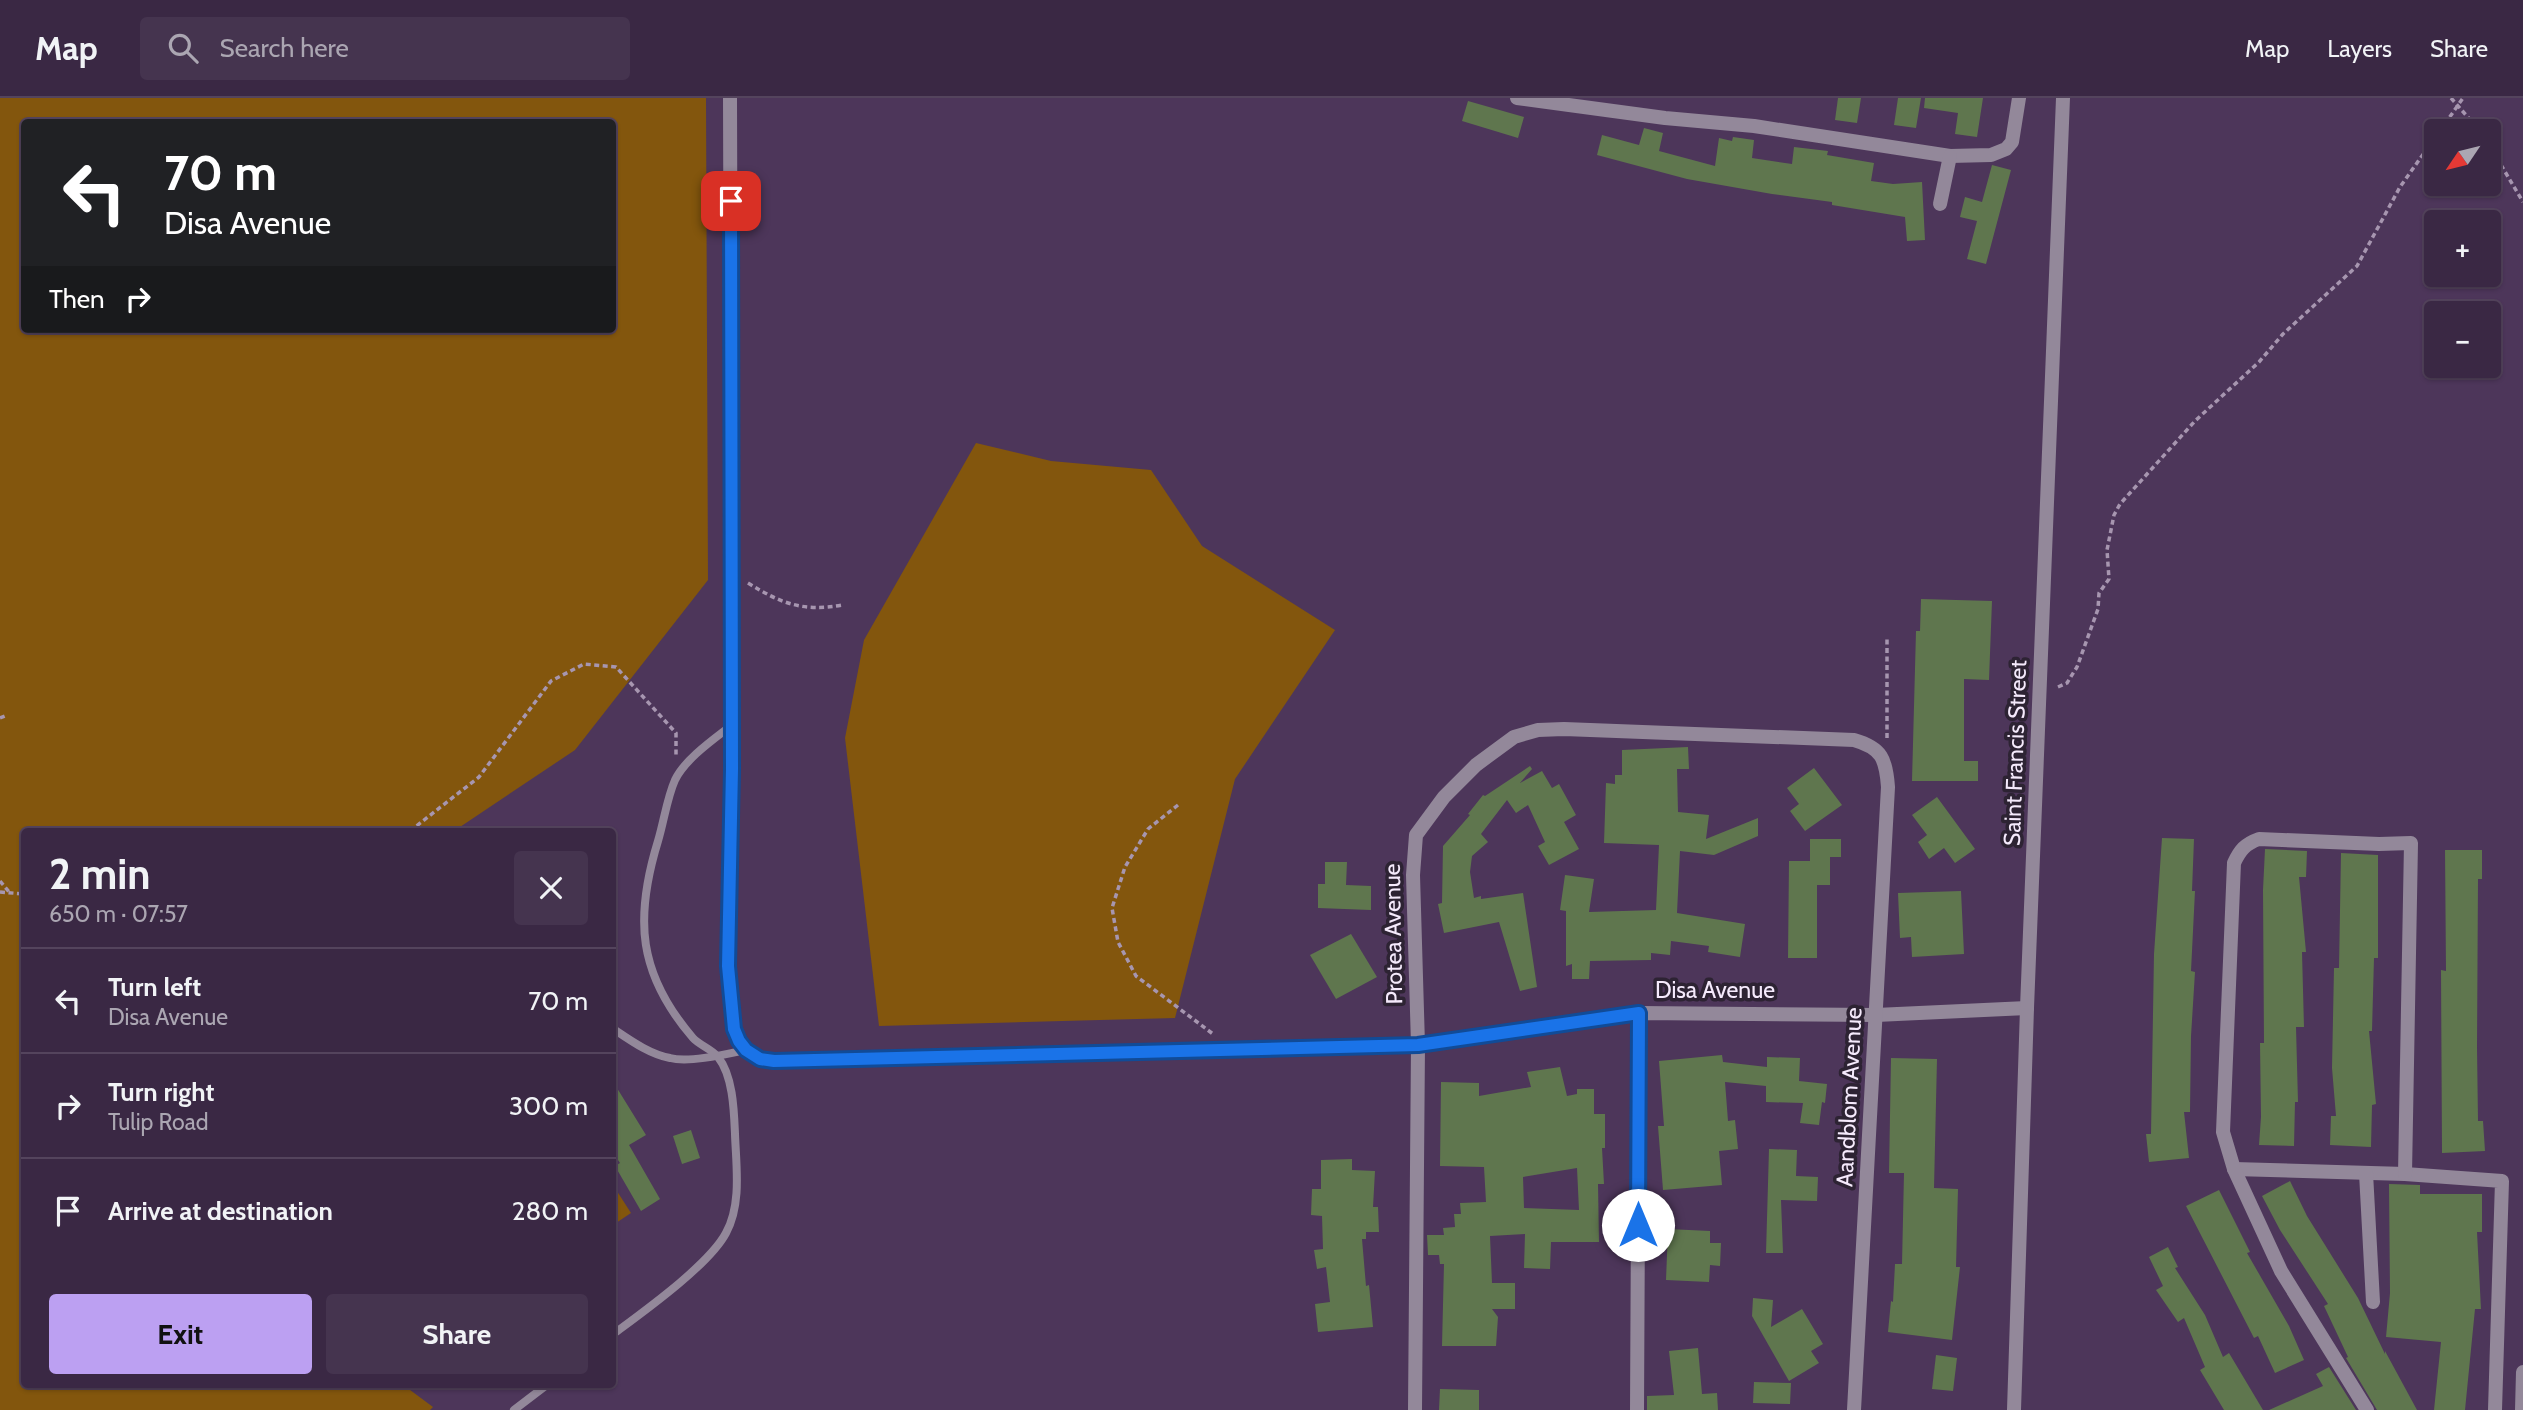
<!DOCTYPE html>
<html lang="en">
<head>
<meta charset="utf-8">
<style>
  body { margin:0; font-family:Cabin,sans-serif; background:#45344f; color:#f1f3f6; height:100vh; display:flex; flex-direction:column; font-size:26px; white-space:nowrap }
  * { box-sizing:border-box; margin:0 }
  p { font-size:23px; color:#aba6b2 }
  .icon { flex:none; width:38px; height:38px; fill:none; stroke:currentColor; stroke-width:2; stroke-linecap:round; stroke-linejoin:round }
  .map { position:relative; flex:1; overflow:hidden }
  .side { position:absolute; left:21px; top:730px; width:595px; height:560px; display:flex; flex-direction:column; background:#3a2844; border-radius:7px; box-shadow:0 2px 5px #0004,0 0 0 2px #54445d }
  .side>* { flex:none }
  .hud { position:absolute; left:21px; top:21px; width:595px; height:214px; border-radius:7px; box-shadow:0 2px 5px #0004,0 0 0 2px #54445d; background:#202124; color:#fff; overflow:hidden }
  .needle { width:46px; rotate:235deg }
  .controls { position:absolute; left:2424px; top:21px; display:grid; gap:14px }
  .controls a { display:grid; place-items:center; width:77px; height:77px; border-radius:7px; background:#3a2844; box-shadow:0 2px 5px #0004,0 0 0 2px #54445d; font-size:35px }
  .pin { position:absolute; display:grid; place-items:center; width:60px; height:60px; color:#fff; margin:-30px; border-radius:14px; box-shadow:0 4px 10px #0006 }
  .me { position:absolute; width:77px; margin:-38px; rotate:0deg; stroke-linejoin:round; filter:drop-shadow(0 0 5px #0008) }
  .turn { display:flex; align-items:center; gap:24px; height:147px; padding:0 28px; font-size:32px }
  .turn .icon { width:91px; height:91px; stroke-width:2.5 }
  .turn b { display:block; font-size:49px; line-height:60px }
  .then { display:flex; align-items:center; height:66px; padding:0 28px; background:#0003; gap:14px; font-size:26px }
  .round { display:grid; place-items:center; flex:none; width:74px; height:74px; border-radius:7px; background:#45344f }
  .overview { display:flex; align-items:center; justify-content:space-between; height:119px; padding:0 28px }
  h1 { font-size:42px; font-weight:800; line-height:52px }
  .action { display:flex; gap:14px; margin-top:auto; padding:14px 28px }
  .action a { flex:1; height:80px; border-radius:7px; background:#bca0f2; color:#111; font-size:28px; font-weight:800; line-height:80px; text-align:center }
  .action a+a { background:#45344f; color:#f1f3f6 }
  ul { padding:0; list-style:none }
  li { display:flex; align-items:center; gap:21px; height:105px; padding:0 28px; border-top:2px solid #54445d }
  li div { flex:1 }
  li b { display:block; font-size:26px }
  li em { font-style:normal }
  header { display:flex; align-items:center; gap:42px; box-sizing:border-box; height:98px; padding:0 35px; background:#3a2844; border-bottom:2px solid #54445d }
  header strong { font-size:33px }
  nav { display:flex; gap:38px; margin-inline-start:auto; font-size:24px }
  .search { width:490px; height:63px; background:#45344f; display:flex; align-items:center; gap:18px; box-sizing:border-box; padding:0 24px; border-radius:7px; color:#aba6b2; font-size:26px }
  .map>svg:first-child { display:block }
</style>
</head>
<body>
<header>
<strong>Map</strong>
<div class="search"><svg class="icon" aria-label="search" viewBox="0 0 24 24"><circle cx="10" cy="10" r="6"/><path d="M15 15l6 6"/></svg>Search here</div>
<nav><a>Map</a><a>Layers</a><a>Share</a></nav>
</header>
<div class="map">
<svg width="2523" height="1312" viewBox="0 0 2523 1312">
  <rect width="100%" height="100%" fill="#4d365a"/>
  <g fill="#83560d" fill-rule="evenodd">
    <path d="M0,0H706L708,482L575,652L454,733H24V1286H402L433,1309L430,1312H0ZM24,24H612V231H24Z"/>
    <path d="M976,345L1051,363L1151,372L1202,448L1335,532L1235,681L1175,920L879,928L845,640L864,542Z"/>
    <path d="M613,1087L631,1115L613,1127L612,1088Z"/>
  </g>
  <g fill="#5f764e" fill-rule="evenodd">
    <path d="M1838,0H1861L1857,25L1835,22Z"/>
    <path d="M1898,0H1921L1916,30L1894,27Z"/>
    <path d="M1925,0H1983L1977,39L1955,36L1958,15L1924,10Z"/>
    <path d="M1468,3L1524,19L1518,40L1462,23Z"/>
    <path d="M1644,30L1663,35L1659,53L1715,68L1719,40L1732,43L1733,39L1754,42L1752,60L1792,66L1794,49L1828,53L1827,57L1874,65L1871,83L1893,86L1922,84L1925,142L1907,143L1905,119L1832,107V104L1772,96L1687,81L1597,57L1602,37L1639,47Z"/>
    <path d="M1992,67L2011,72L1986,166L1967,161L1977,123L1960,119L1965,99L1982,104Z"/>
    <path d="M1921,501L1992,503L1989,582L1964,581V663H1978V683H1912L1916,533H1920Z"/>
    <path d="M1688,649L1689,671H1677L1678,714L1709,717L1706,741L1758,720V738L1714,757L1680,753L1677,815L1745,826L1740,859L1708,854L1709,848L1671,843L1670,857L1651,855V862L1590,863L1589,881H1572V866L1566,868V813L1560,812L1565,777L1594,781L1589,814L1656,812L1659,747L1604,745L1606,685L1615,686V677H1622V652Z"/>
    <path d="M1530,668L1532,671L1520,685L1542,673L1552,690L1559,686L1576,717L1564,724L1579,751L1549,767L1538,748L1545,744L1528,707L1516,715L1507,702L1481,736L1488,744L1472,758L1470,774L1474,800L1481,798V801L1523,795L1537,889L1520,893L1499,824L1444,835L1438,806L1442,805L1443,748L1470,717L1468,716L1483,697L1485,698Z"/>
    <path d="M1814,670L1842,707L1805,733L1790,713L1799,706L1787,690Z"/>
    <path d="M1937,699L1975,751L1955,765L1944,750L1929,761L1918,744L1927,737L1912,717Z"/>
    <path d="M2162,740L2194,741L2192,793H2195L2191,873L2195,874L2191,938L2190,1014H2184L2189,1060L2149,1064L2146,1036H2151L2154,856Z"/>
    <path d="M1810,741H1841V759H1830V787H1817V860H1788L1789,763H1810Z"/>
    <path d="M2265,751L2307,753L2306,779H2299L2306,854H2302L2304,929H2296L2298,1004H2295L2294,1048L2259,1047L2261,1019L2260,945H2264L2263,792Z"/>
    <path d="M2445,752H2482V781H2478L2477,949L2478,1023H2483L2485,1053L2442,1055L2441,872L2446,873Z"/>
    <path d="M2341,755L2378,757V860H2374L2372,933H2369L2376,1006L2372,1007L2371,1049L2330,1047L2331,1018H2336L2332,970L2334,870H2339Z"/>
    <path d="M1325,764H1347L1346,787L1371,788V812L1318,810V786H1325Z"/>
    <path d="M1961,793L1964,856L1912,859L1911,839L1900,840L1898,795Z"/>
    <path d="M1351,836L1377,879L1336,901L1310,857Z"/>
    <path d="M1722,957L1723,964L1767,969V959L1800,960L1799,983L1827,986L1825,1005L1822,1004L1819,1027L1800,1025L1803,1005L1766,1004V988L1725,984L1728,1023L1735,1022L1738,1051L1719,1053L1722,1087L1663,1092L1658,1028H1664L1659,963Z"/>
    <path d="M1891,960L1937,961L1934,1090L1958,1091L1956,1169H1960L1952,1242L1888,1234L1891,1203L1893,1204L1895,1166H1902L1904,1075H1889Z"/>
    <path d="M1560,969L1567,998L1577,996V991H1594V1016H1605V1050H1602L1604,1086H1598L1599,1144H1551L1550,1171L1524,1170L1525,1136L1490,1138L1492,1185H1515V1211H1492L1498,1219L1496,1248H1442L1444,1166H1440L1439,1157H1428L1427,1137H1444L1443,1130L1455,1129L1454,1116H1461L1460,1105L1486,1104L1484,1069L1440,1068L1441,984L1479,985V998L1531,989L1527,974ZM1577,1070L1579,1112L1524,1110L1523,1079Z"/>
    <path d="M612,982L646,1037L629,1047L660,1101L641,1113L615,1068L620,1065L614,1056L612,1057Z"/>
    <path d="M691,1032L700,1060L682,1066L673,1038Z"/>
    <path d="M1769,1051L1797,1052L1796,1078L1818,1079L1817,1103L1781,1102L1783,1155H1766Z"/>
    <path d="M1352,1061V1072L1375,1073L1373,1109H1378L1379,1134H1366V1141H1362L1366,1188L1369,1187L1373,1229L1318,1234L1315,1206L1330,1204L1326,1169L1317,1171L1314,1152L1323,1151L1322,1118L1311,1117L1312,1091H1321V1062Z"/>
    <path d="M2290,1083L2307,1118L2358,1200L2385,1256V1253L2417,1312H2377L2346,1260L2348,1259L2324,1208L2328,1206L2280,1132L2262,1098Z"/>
    <path d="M2389,1086L2420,1087V1096H2482V1134H2477L2481,1211H2475L2465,1312H2434L2441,1244L2386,1239L2390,1195Z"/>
    <path d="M2219,1092L2250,1154L2247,1155L2289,1228L2304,1262L2275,1275L2258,1238L2254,1240L2186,1108Z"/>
    <path d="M1668,1131L1710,1133V1145H1721L1720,1168L1710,1167L1709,1184L1666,1182Z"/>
    <path d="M2168,1149L2178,1169L2175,1170L2205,1217L2223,1259L2229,1255L2263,1312H2224L2200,1272L2205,1269L2184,1220L2178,1224L2156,1192L2163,1188L2149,1159Z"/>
    <path d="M1753,1200L1773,1202L1771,1229L1802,1211L1823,1246L1811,1253L1819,1265L1789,1283L1752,1218Z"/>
    <path d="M1698,1250L1702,1296L1717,1295L1718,1312H1647V1298L1674,1297L1669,1253Z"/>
    <path d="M1936,1257L1957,1260L1953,1293L1932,1291Z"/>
    <path d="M2329,1269L2356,1312H2269L2323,1288L2316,1276Z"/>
    <path d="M1754,1284L1791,1285L1790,1306L1753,1305Z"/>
    <path d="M1440,1291L1479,1292V1312H1439Z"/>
  </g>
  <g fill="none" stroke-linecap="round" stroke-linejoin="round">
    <g stroke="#a796b0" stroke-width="3.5" stroke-dasharray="5 3.5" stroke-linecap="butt">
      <path d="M2451,0L2480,33"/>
      <path d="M2440,33L2463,0"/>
      <path d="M2488,45L2523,104"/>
      <path d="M748,485C782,506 803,514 843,507"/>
      <path d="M2058,589L2067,585L2077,569L2098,511L2099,495L2109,481L2107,452L2114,417L2120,406L2195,323L2259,264L2283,236L2357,168L2400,89L2436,38"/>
      <path d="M0,620L5,618"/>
      <path d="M1887,640V539"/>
      <path d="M1178,707L1148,731L1125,769L1112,810L1118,844L1136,878L1213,936"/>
      <path d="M414,730L422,733"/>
      <path d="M410,733L479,679L551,583L584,566L616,569L676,635V657"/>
      <path d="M0,783L10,795"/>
      <path d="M0,794L24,796"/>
    </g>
    <g stroke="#93889a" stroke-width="8">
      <path d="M612,930C630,942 649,956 670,960C689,965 727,956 746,952"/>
      <path d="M612,1237C643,1214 709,1167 726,1135C742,1106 736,1067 735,1036C734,1012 733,978 718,959C712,951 699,947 693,940C638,876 634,821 658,743C664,723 667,700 675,682C685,661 714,641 732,627"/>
      <path d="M514,1312L548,1286"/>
    </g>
    <g stroke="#93889a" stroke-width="14">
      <path d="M730,0L732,671L728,868L734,931L739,943L746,952L760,961L774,963L1418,947L1639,915L1876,917L2027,910"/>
      <path d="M1517,0L1665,20L1754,28L1950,58L1991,57L2006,51L2012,44L2019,0"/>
      <path d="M1940,106L1950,58"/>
      <path d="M2234,1071L2405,1076L2502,1083L2495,1312"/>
      <path d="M2366,1075L2373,1204"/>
      <path d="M1415,1312L1418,947L1413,777L1416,737L1444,699L1476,667L1514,639L1538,632L1564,631L1854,642C1882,650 1886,661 1888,689L1854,1312"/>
      <path d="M1637,1312L1639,915"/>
      <path d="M2367,1312L2281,1173L2234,1071L2223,1034L2234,765C2240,752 2245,746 2259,741L2379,746L2411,745L2405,1076"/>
      <path d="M2522,1312L2523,1274"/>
    </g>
    <path stroke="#93889a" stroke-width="14" d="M2014,1312L2027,910L2063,0"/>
  </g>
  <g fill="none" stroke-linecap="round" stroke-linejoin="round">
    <defs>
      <path id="route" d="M731,103L732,671L728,868L734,931L739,943L746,952L760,961L774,963L1418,947L1639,915L1638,1127"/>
    </defs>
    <use href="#route" stroke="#114b97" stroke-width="18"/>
    <use href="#route" stroke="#1a73e8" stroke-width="12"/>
  </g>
  <g text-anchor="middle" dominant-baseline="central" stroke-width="7" stroke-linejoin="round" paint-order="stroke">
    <g font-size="23" fill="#f5eafc" stroke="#2d2333">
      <text transform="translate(2015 655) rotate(-88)">Saint Francis Street</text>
      <text transform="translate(1393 836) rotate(-91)">Protea Avenue</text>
      <text x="1715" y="892">Disa Avenue</text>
      <text transform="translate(1849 999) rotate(-87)">Aandblom Avenue</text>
    </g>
  </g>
</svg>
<div class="controls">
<a><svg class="needle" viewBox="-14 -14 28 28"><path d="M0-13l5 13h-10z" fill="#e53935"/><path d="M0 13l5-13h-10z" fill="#aba6b2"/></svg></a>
<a>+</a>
<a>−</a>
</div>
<div class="pin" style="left:731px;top:103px;background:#d93025"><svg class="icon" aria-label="arrive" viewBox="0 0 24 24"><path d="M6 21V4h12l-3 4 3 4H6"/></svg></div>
<svg class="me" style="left:1638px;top:1127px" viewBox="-20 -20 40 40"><circle r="19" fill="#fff"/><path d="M0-13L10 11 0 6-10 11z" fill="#1a73e8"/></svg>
<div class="hud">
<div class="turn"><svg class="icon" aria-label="left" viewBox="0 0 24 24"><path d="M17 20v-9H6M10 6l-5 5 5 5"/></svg><div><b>70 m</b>Disa Avenue</div></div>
<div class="then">Then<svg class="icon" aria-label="right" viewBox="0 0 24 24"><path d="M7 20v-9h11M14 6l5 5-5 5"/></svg></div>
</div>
<section class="side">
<div class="overview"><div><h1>2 min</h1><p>650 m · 07:57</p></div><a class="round"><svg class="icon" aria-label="close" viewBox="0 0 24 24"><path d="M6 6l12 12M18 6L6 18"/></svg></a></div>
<ul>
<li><svg class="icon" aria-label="left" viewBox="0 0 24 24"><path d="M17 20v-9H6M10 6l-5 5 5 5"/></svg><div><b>Turn left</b><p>Disa Avenue</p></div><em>70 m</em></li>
<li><svg class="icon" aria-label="right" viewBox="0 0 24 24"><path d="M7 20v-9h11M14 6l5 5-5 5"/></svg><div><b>Turn right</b><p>Tulip Road</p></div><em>300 m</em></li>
<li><svg class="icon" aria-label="arrive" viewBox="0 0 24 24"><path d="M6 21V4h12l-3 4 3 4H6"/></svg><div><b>Arrive at destination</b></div><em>280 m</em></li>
</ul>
<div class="action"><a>Exit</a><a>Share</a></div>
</section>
</div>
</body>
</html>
